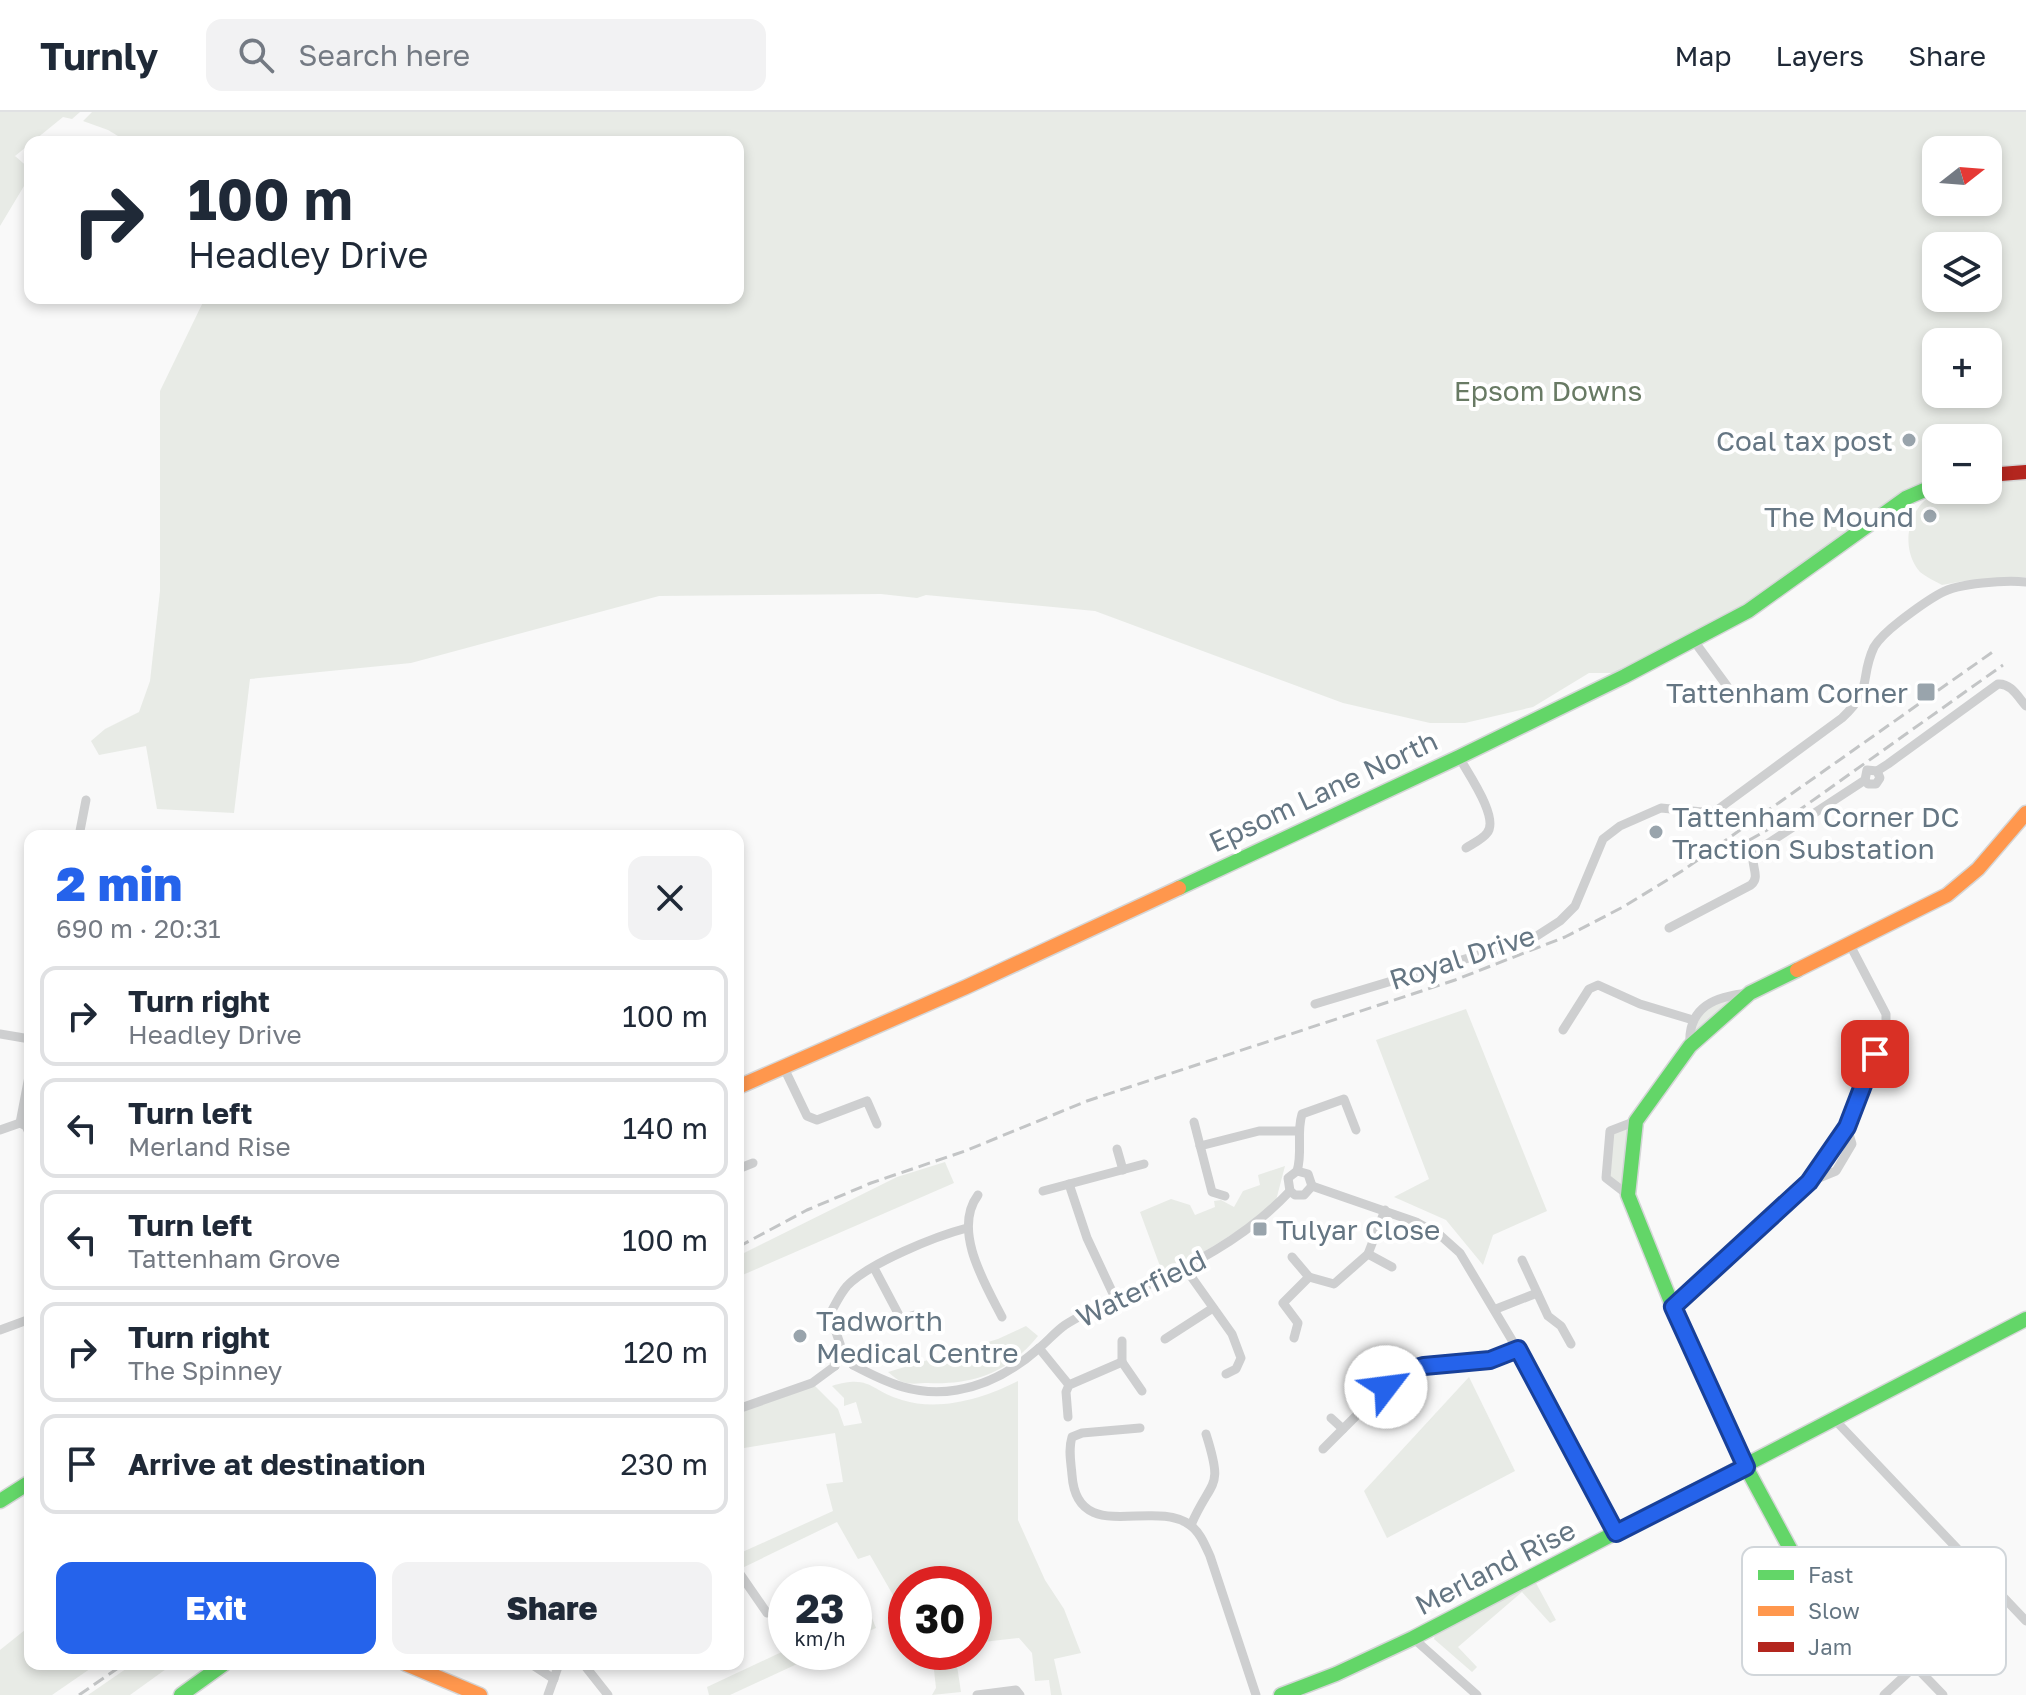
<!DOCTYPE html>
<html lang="en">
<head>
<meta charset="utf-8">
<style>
  body { margin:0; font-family:"Golos Text",sans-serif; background:#f2f2f3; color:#1f2937; height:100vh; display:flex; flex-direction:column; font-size:30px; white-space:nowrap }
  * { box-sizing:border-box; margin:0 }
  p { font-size:26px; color:#747a83 }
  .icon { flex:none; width:44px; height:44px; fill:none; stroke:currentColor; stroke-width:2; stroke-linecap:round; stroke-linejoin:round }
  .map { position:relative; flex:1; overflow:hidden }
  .drawer { position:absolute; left:24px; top:718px; width:720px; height:840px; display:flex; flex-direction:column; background:#fff; border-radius:16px; box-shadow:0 4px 12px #0003 }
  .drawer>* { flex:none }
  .guide { position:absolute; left:24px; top:24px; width:720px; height:168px; border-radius:16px; box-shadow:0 4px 12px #0003; background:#fff; color:#1f2937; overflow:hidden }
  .needle { width:52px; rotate:73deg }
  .tools { position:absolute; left:1922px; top:24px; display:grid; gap:16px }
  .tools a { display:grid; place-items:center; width:80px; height:80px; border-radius:16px; background:#fff; box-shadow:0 4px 12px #0003; font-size:40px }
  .speed { position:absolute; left:768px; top:1454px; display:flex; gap:16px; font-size:40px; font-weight:700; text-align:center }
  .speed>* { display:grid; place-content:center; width:104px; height:104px; border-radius:50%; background:#fff; box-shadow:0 4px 12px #0003; line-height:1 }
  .speed small { font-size:20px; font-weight:400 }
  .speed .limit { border:12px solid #d22; background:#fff; color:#111 }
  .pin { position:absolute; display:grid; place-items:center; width:68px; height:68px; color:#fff; margin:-34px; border-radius:16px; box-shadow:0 4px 12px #0006 }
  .me { position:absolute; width:88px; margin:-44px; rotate:60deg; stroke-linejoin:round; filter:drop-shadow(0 0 6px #0008) }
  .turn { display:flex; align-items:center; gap:28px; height:168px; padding:0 32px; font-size:36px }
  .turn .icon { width:104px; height:104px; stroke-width:2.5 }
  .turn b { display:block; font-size:56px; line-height:68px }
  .round { display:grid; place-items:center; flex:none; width:84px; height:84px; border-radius:16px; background:#f2f2f3 }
  .head { display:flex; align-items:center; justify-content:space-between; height:136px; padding:0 32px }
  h1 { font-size:48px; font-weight:800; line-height:60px; color:#2563eb }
  .action { display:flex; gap:16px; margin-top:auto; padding:16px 32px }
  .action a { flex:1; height:92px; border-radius:16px; background:#2563eb; color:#fff; font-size:32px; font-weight:800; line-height:92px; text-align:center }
  .action a+a { background:#f2f2f3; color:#1f2937 }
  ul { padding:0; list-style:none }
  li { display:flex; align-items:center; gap:24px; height:100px; margin:0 16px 12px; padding:0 16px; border:4px solid #e0e1e3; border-radius:16px }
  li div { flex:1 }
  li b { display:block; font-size:30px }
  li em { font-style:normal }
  header { display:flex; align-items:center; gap:48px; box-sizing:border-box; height:112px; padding:0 40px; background:#fff; border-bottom:2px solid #e0e1e3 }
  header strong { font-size:38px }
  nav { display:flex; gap:44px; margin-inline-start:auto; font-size:28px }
  .search { width:560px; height:72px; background:#f2f2f3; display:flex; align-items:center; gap:20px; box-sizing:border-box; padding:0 28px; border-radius:16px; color:#747a83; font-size:30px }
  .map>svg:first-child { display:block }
</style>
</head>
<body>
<header>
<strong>Turnly</strong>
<div class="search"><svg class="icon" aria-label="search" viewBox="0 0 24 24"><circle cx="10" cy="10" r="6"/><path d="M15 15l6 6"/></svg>Search here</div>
<nav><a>Map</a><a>Layers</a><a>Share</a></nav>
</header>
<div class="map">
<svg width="2026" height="1583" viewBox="0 0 2026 1583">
  <rect width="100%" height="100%" fill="#f9f9f9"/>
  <g fill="#e8ebe6" fill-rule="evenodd">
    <path d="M0,0H80L72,7L63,5L15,44L30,57V64L0,114Z"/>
    <path d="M92,0H2026V465L1964,469L1942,473C1935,469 1926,465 1920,460C1900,437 1907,398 1932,383C1947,374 1971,378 1988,378V371L2013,368L1988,365V326H1936V374L1906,386L1730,501L1684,526L1613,561H1589L1533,595L1465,611H1430L1343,591L1095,499L926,483L917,486L881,482L659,484L411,551L250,567L234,701L157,697L146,634L99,643L91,629L105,617L139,600L150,569L160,479V279L205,186H738V30H128L108,18L83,9ZM1936,38H1988V90H1936ZM1936,134H1988V186H1936ZM1936,230H1988V282H1936Z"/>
    <path d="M1750,881L1690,934L1693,908L1707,892Z"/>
    <path d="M1466,897L1547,1099L1493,1123L1483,1153L1446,1108L1394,1085L1429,1067L1376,928Z"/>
    <path d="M1636,1009L1628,1083L1606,1066L1610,1019Z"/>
    <path d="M945,1050L954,1071L738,1165V1144L897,1065Z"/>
    <path d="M1285,1054L1274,1096L1164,1165L1140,1100L1171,1087L1190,1093L1195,1103L1215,1095L1214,1089L1221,1088L1234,1095L1243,1079L1260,1073L1258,1063Z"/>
    <path d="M1026,1214L1038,1224C1009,1260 974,1273 928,1271C921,1271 910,1273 903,1270C898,1269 892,1263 888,1260L998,1227Z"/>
    <path d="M1469,1265L1515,1359L1387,1426L1364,1379Z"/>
    <path d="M1018,1269V1408L1045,1468L1064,1497L1081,1541L1054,1547L1062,1583H1051L1049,1568L1035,1569L1032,1541L1019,1526L974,1531V1516L976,1514L974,1513V1472H906V1512L901,1497L870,1443L858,1447L837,1410L738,1458V1442L833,1399L826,1372L843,1370L835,1321L738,1337V1297L812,1271L838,1297L844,1314L862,1311L856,1290L844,1294V1286L832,1274C871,1262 870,1279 902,1288C940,1300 985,1286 1018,1269Z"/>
    <path d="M1536,1471L1556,1508L1550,1511L1522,1480L1458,1535L1477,1555L1472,1560L1434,1527L1435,1522Z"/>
    <path d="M870,1501L876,1516L854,1526V1508Z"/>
    <path d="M30,1514V1552H97L52,1583H0V1538Z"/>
    <path d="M786,1538L823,1540L730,1583H709L707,1575Z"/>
    <path d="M949,1540H960L956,1547L961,1580L932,1583L936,1576L934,1558Z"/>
    <path d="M133,1552H173L130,1583H88Z"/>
  </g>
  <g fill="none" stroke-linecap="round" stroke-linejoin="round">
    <defs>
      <g id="fast">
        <path d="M1179,776L1459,645L1625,564L1748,499L1906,386L1936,373"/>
        <path d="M1797,858L1750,881L1690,934L1636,1009L1628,1083L1673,1195L1746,1355L1801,1457"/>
        <path d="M0,1389L30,1370"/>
        <path d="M181,1583L224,1552"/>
        <path d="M1281,1583L1336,1562L1413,1526L2026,1207"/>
      </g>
      <g id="slow">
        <path d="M1797,858L1947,783L1978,757L2026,701"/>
        <path d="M738,975L966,875L1179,776"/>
        <path d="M406,1552L480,1583"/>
      </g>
      <path id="jam" d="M1988,363L2026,360"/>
    </defs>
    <use href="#fast" stroke="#d5d6d7" stroke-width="17"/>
    <use href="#slow" stroke="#d5d6d7" stroke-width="17"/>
    <use href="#jam" stroke="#d5d6d7" stroke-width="17"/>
    <g stroke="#cecfd0" stroke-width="9">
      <path d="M1694,529L1727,574"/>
      <path d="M1459,645C1467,660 1500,706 1487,721C1483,727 1472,732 1466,736"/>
      <path d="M1865,668L1868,672H1876L1880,666L1877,659"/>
      <path d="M79,724L86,688"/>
      <path d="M1669,816L1751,773C1760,765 1752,756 1753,745L1758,738L1865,668L1867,658L1877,659L1888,652L1998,572C2011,571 2018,585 2026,594"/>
      <path d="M1315,892L1532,827L1560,809L1575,794L1603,727L1620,714L1661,696L1713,701L1842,606C1874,576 1859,567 1874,535C1880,525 1891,516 1900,509C1913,499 1926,489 1941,481C1959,471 2005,468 2026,470"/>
      <path d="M1563,918L1589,877L1598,873L1640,892L1693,908"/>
      <path d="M0,922L30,927"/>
      <path d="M1690,934C1687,894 1716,884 1750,881"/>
      <path d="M784,956L807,1004L817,1008L867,989L877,1012"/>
      <path d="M1194,1010L1212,1080L1225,1084"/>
      <path d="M20,1011L30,959"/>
      <path d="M0,1018L20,1011L26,1014L30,1023"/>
      <path d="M1200,1034L1259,1019H1299"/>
      <path d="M1117,1037L1123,1058"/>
      <path d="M738,1057L753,1051"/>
      <path d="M1297,1059C1303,1040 1296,1022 1302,1002L1344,987L1356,1018"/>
      <path d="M1809,1070L1836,1059L1852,1032L1847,1015"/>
      <path d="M1069,1072L1087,1126L1116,1188"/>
      <path d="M1312,1074L1416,1110L1441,1124L1460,1141L1528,1255L1616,1421"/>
      <path d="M1043,1079L1144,1052"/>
      <path d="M1290,1079L1288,1066L1297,1059L1308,1062L1312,1074"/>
      <path d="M1290,1079L1295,1083H1304L1312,1074"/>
      <path d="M978,1083C952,1118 985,1172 1002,1205"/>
      <path d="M1628,1083L1606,1066L1610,1019L1636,1009"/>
      <path d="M1368,1142L1392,1155"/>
      <path d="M1292,1145L1309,1165"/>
      <path d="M1522,1148L1548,1204L1561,1214L1571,1232"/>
      <path d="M874,1156L901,1207L918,1202"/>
      <path d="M1185,1156L1232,1222L1241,1246L1236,1257L1226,1262"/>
      <path d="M1673,1195L1809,1070L1847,1015L1886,917V902L1850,833"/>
      <path d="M1496,1197L1537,1181"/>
      <path d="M0,1218L30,1207"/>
      <path d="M1294,1226L1298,1211L1283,1191L1309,1165L1334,1172L1368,1142L1385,1098"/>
      <path d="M1165,1227L1213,1196"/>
      <path d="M1039,1236L1069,1273"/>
      <path d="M842,1238L830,1202C835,1193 840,1182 847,1174C869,1151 936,1124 967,1116"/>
      <path d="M1122,1250V1229"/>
      <path d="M853,1253C887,1271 917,1285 957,1278C988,1273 1014,1258 1038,1237C1047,1230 1055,1220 1065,1213C1086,1199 1109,1191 1131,1181C1190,1154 1245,1127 1290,1079"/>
      <path d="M835,1254L833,1245L842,1238L852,1242L853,1253"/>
      <path d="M738,1297L812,1271L835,1254"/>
      <path d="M1068,1305L1066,1280L1069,1273L1122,1250L1142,1279"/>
      <path d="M1331,1306L1343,1317"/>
      <path d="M1835,1308L2026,1509"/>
      <path d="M1140,1316L1082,1321L1072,1325C1068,1338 1071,1350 1072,1363C1077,1434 1153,1386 1190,1413C1200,1420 1205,1433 1210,1444L1256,1583"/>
      <path d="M1323,1337L1399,1261L1424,1254L1490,1248L1518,1237"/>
      <path d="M1191,1413C1212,1365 1224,1379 1206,1322"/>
      <path d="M738,1459L767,1501"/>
      <path d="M1413,1526L1477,1583"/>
      <path d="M531,1552L554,1567"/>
      <path d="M578,1552L585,1554L608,1583"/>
      <path d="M1915,1554L1943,1583"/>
      <path d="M548,1583L559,1552"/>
      <path d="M977,1583L1016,1578L1020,1583"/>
      <path d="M1884,1583L1997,1478"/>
    </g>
    <use href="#fast" stroke="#63d668" stroke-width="14"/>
    <use href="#slow" stroke="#ff974d" stroke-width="14"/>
    <use href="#jam" stroke="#b3261e" stroke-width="14"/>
    <g stroke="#c3c5c6" stroke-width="3" stroke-dasharray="12 6" stroke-linecap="butt">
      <path d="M1718,746L1788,706L2003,553"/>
      <path d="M738,1135L807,1098L871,1071L965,1039L1087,989L1455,868L1565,825L1623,795L1682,759L1994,539"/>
      <path d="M79,1583L124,1552"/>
    </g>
  </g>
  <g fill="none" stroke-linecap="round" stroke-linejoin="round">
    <defs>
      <path id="route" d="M1386,1275L1399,1261L1424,1254L1490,1248L1518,1237L1616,1421L1746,1355L1673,1195L1809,1070L1847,1015L1875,942"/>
    </defs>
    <use href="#route" stroke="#184099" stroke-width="20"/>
    <use href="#route" stroke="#2563eb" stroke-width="14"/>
  </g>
  <g fill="#99a4ac" stroke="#fff" stroke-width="3">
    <circle cx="1909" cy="328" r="8"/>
    <circle cx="1930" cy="404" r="8"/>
    <rect x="1916" y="570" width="20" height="20" rx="4"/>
    <circle cx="1656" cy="720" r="8"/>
    <rect x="1252" y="1109" width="16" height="16" rx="4"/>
    <circle cx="800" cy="1224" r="8"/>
  </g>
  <g text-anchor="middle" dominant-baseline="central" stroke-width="8" stroke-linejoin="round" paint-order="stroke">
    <g font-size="28" fill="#687a64" stroke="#fff">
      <text x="1548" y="278">Epsom Downs</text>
    </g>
    <g font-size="28" fill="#657683" stroke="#fff" text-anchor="end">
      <text x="1893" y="328">Coal tax post</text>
      <text x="1914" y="404">The Mound</text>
      <text x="1908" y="580">Tattenham Corner</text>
      <text x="1672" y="704" text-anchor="start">Tattenham Corner DC<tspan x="1672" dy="32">Traction Substation</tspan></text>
      <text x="1276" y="1117" text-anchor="start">Tulyar Close</text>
      <text x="816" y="1208" text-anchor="start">Tadworth<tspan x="816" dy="32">Medical Centre</tspan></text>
    </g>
    <g font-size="28" fill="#657683" stroke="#fff">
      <text transform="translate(1323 679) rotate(-25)">Epsom Lane North</text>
      <text transform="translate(1462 845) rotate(-18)">Royal Drive</text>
      <text transform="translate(1141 1176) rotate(-26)">Waterfield</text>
      <text transform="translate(1495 1455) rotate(-27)">Merland Rise</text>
    </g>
  </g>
  <rect x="1742" y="1435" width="264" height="128" rx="12" fill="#fff" stroke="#d1d6da" stroke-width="2"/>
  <rect x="1758" y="1458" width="36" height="10" fill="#63d668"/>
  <rect x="1758" y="1494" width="36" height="10" fill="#ff974d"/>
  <rect x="1758" y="1530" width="36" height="10" fill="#b3261e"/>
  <g font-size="22" fill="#657683">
    <text x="1808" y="1471">Fast</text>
    <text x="1808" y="1507">Slow</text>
    <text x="1808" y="1543">Jam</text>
  </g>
</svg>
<div class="tools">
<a><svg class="needle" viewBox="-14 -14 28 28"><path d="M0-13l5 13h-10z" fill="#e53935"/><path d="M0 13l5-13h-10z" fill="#747a83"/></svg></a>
<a><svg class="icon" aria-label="layers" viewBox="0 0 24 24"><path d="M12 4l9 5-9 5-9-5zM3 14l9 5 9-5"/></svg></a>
<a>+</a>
<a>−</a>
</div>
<div class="speed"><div>23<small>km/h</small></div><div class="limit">30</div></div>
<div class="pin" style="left:1875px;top:942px;background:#d93025"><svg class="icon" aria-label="arrive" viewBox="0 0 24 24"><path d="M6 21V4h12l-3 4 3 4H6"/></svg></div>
<svg class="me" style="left:1386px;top:1275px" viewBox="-20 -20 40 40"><circle r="19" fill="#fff"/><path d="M0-13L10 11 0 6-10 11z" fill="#2563eb"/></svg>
<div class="guide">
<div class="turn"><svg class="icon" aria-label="right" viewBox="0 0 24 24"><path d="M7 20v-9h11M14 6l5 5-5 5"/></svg><div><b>100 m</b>Headley Drive</div></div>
</div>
<section class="drawer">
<div class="head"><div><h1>2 min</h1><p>690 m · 20:31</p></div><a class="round"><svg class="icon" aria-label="close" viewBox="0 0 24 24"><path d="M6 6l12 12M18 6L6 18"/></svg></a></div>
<ul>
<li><svg class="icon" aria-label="right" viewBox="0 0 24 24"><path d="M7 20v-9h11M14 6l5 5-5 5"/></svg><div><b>Turn right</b><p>Headley Drive</p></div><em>100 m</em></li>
<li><svg class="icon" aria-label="left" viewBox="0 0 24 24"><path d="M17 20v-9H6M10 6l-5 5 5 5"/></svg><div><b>Turn left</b><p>Merland Rise</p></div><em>140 m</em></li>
<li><svg class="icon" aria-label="left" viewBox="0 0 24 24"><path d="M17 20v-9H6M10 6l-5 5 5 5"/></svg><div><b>Turn left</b><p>Tattenham Grove</p></div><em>100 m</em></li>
<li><svg class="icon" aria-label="right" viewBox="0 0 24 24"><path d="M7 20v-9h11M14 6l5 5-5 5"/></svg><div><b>Turn right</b><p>The Spinney</p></div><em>120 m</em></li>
<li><svg class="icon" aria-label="arrive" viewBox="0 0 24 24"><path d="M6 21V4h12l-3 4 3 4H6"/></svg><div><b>Arrive at destination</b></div><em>230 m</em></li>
</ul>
<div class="action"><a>Exit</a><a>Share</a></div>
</section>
</div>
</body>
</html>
